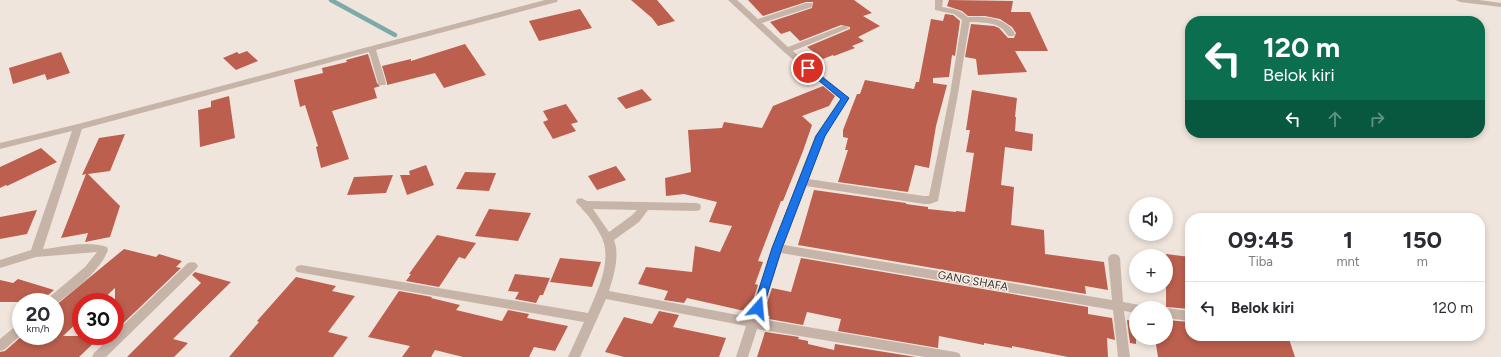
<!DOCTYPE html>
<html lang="id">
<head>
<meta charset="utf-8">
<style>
  body { margin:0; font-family:Figtree,sans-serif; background:#f2f2f3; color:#2b2b33; height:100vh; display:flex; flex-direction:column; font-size:15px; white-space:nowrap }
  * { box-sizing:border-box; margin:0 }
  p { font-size:13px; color:#7c7c81 }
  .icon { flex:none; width:22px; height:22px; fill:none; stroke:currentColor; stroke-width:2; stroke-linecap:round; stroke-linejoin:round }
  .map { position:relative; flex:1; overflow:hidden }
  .panel { position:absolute; left:1185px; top:213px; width:300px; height:128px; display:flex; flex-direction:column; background:#fff; border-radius:16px; box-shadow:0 2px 6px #0003 }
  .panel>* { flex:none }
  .guide { position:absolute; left:1185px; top:16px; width:300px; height:122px; border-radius:16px; box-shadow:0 2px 6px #0003; background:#0b6e4f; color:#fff; overflow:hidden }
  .tools { position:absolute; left:1129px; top:197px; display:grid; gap:8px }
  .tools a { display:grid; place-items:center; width:44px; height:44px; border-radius:50%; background:#fff; box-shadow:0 2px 6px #0003; font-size:20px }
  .speed { position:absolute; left:12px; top:293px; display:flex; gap:8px; font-size:20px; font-weight:700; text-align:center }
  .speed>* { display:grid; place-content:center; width:52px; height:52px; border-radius:50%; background:#fff; box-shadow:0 2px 6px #0003; line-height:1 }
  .speed small { font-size:10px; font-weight:400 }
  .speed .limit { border:6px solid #d22; background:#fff; color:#111 }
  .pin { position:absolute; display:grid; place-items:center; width:34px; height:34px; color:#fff; margin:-17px; border:2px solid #fff; border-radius:50%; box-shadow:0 1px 4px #0007 }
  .me { position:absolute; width:44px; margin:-22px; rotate:18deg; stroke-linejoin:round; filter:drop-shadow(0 0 3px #0008) }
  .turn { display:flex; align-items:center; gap:14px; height:84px; padding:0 12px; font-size:18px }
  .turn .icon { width:52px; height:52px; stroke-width:2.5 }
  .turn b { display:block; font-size:28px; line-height:34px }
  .lanes { display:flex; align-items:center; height:38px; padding:0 12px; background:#0003; justify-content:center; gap:20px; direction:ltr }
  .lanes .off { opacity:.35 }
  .eta { display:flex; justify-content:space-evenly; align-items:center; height:68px; text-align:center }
  .eta b { font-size:24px; font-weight:700; line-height:28px }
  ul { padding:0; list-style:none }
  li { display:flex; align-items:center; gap:12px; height:52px; padding:0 12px; border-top:1px solid #e1e1e2 }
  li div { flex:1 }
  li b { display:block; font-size:15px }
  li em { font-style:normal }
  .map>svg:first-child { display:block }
</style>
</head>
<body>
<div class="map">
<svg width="1501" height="357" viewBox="0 0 1501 357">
  <rect width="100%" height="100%" fill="#f0e5dc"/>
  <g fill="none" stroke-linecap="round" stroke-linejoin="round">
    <path stroke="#7daaa8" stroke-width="4.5" d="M331,0L395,35"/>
  </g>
  <g fill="#bc5f4e">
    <path d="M631,0H657L675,21L658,26L652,18Z"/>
    <path d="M748,0H854L872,13L863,16L880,26L858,37L864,41L852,46L855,48L834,56L833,55L823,59L807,47L850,29V27L841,25L800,41L790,31L781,34L770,22L812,8L813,2H806L763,16Z"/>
    <path d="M949,0L1013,1L1011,12H1030L1048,51H1015L1027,72L978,75L976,59L965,57L971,24L994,26L999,28L1008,38H1014L1016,33L1012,27L1000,19L985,16H968L962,11L947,6Z"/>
    <path d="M580,9L592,28L539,41L529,21Z"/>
    <path d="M945,14L953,15L960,21L955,56L952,55L949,77L933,78V83L947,85L936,126L929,168L915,165L908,192L838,182L848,150H845L848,138L843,137V130L857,94H860L865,80L914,89L916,82H919L931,19L943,21Z"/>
    <path d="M465,44L486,75L444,88L435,73L387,85V83L382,66L411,59V61Z"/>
    <path d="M247,51L258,61L236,70L223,58L237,52L239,54Z"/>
    <path d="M61,52L70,73L47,80L45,74L13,84L9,68Z"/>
    <path d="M368,54L377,83L380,86L374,88L377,98L332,111L349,159L321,168L316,147L318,146L305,105L300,107L294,80L323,73L322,68L347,62L346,60Z"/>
    <path d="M823,86L835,96L829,106L802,116L812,125L803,151L783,201H781L758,261L763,262L755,284L758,285L749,312L687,298L684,303L664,300L668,291L638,284L646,267L692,272L695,246L720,252L732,226L709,222L717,202L684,194L666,196L665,178L691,172L688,130L722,128L724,122L762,128L773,106Z"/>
    <path d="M642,89L652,100L626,109L617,98Z"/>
    <path d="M972,90L1017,98L1015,117H1016L1015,131L1033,134L1032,151L1005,147L1001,185L1014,187L1011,225L1044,230L1045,254L1104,262L1108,290L1085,286L1086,294L798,245L814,190L906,203V204L928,207V209L956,212V211L965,212L974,153L966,152L970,130H966Z"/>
    <path d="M229,96L235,138L200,147L198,110L211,107V101Z"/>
    <path d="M566,104L578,122L571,124L576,131L553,139L543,122L548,120L543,111Z"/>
    <path d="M125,134L110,171L88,174L120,206L110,237L85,242L88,233L61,238L86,174L82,175L99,138Z"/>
    <path d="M41,148L57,162L7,186L6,185L0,188V167Z"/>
    <path d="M426,165L434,185L407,195L400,175H410L409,171Z"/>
    <path d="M616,166L626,180L597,190L588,176Z"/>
    <path d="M465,172L496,173L489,191L456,189Z"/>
    <path d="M393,175L386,193L347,195L354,177Z"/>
    <path d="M489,209L531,213L518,241L475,236Z"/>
    <path d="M37,210L27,234L0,239V217Z"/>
    <path d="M437,235L476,243L465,259L459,257L439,287L406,281L411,274H409Z"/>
    <path d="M124,249L156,257L159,254L182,261L176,267L181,268L115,331V288L100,302H81V319L63,336H101L79,357H0V352L5,351L22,336H55V306Z"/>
    <path d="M1166,254L1190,257V309L1166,307Z"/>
    <path d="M560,258L601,262L592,287L550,282Z"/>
    <path d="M801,258L1088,307V314L1112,318L1115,340L1107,338L1108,357H1068L1012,346V348L984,343V345L939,336L938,348L838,331L841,319L807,312L803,325L769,319L770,316L763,315L772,288L791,292Z"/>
    <path d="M195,272L231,282L173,339L188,343L174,357H127L201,283L192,275Z"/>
    <path d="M515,274L550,278L543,295H540L536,303L515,299L519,292L508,291Z"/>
    <path d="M296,277L336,286L332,291L355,296L328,332L348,337L333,357H229L259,322L257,321Z"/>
    <path d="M18,279L54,290L40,302H0V280L13,283Z"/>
    <path d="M399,291L432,297L431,298L460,305L456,310L502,321L508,310L529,314L527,318L568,326L555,351L534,347L529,357H463L435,350L431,357H402L410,346L368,337Z"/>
    <path d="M659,311L679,315L673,327L726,338L719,357H624L605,352L624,317L652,324Z"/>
    <path d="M1127,320L1136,322V344L1130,343Z"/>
    <path d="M1166,320L1190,322V336H1270L1289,339L1295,357H1158L1155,338H1166Z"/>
    <path d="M765,332L799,337L798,339L808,341V344L834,350L835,344L916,357H757Z"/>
  </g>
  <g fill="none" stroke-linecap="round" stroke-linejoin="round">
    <path fill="#c7b4a9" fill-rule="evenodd" d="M963,18C980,15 1007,17 1015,34L1014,36H1008C999,20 982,23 966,22H963Z"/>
    <g fill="#c7b4a9" fill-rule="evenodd">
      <path d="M545,0H558L557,2L376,50L386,83L385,85H379L378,83L369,52L82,129L43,249C64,247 86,240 107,247L108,250C99,273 74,290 55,305V302H45L47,299L85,267L97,252L36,257L0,268V260L31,250L72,131L0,149V143L78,124Z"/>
      <path d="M728,0H737L758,19L806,3H812V7L762,23L788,47L842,26H845L849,28L793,51L849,98L825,136L808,179L924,196H929L950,94L962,20L954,14L935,10V0H943L942,7C953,9 963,10 970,20L958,94L938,201L930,204H924L806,186L784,245L1112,300L1108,258L1110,255L1114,254L1118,255L1120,258L1123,302L1140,305L1142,308H1136V313L1124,311L1130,357H1118L1113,310L781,253L760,319L955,352L959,353L961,357H925L757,329L748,357H736L746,326L606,299L580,357H568L584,322L297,272L295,269L297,266L301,265L588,313C598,290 614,257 600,234C595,225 589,216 582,209C580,206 578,205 576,202L577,199L581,198L587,201L696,203L700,204L701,207L700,210L696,211L648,210L639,222L614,240C620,255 614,275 609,291L749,317L772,248L815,136L840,99L784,52ZM593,209L637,210L631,216L609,232Z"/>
      <path d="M1456,0H1479L1501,3V7L1460,2Z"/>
      <path d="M192,262L196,263L198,266L196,269L106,357H92L94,353L112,336H115V333L188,263Z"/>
      <path d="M1166,308L1190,311V321L1166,318Z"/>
      <path d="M21,323V335L4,350L0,351V339L17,325Z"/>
    </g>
  </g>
  <path fill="#1a73e8" stroke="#114b97" d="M808,66L849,98L825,136L782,248L763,308L762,311L758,312L754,311L753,308L772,248L816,136L841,99L806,70V67Z"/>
  <g text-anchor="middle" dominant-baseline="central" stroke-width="3" stroke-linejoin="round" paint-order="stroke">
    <g font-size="11" fill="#342b28" stroke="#f8efe8">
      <text transform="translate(973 281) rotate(10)">GANG SHAFA</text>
    </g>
  </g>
</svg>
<div class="tools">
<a><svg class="icon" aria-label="sound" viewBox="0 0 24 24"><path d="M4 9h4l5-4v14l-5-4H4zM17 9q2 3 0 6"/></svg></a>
<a>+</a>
<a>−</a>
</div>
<div class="speed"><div>20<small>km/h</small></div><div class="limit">30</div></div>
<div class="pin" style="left:808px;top:68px;background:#d93025"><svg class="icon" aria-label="arrive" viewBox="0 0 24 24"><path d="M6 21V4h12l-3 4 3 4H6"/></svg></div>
<svg class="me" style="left:758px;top:308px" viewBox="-20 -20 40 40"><path d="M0-17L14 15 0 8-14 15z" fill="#1a73e8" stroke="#fff" stroke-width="4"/></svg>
<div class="guide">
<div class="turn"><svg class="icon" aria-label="left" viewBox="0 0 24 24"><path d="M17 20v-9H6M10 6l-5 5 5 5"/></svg><div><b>120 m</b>Belok kiri</div></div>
<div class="lanes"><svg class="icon" aria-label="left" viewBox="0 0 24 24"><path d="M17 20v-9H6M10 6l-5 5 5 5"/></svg><svg class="icon off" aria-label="ahead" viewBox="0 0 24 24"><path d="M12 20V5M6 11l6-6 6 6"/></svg><svg class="icon off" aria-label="right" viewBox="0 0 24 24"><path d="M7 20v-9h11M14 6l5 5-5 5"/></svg></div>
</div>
<section class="panel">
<div class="eta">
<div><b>09:45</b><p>Tiba</p></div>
<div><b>1</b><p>mnt</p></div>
<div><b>150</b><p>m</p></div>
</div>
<ul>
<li><svg class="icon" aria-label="left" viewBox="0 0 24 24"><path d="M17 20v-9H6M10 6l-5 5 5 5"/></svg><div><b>Belok kiri</b></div><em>120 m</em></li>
</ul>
</section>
</div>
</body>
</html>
